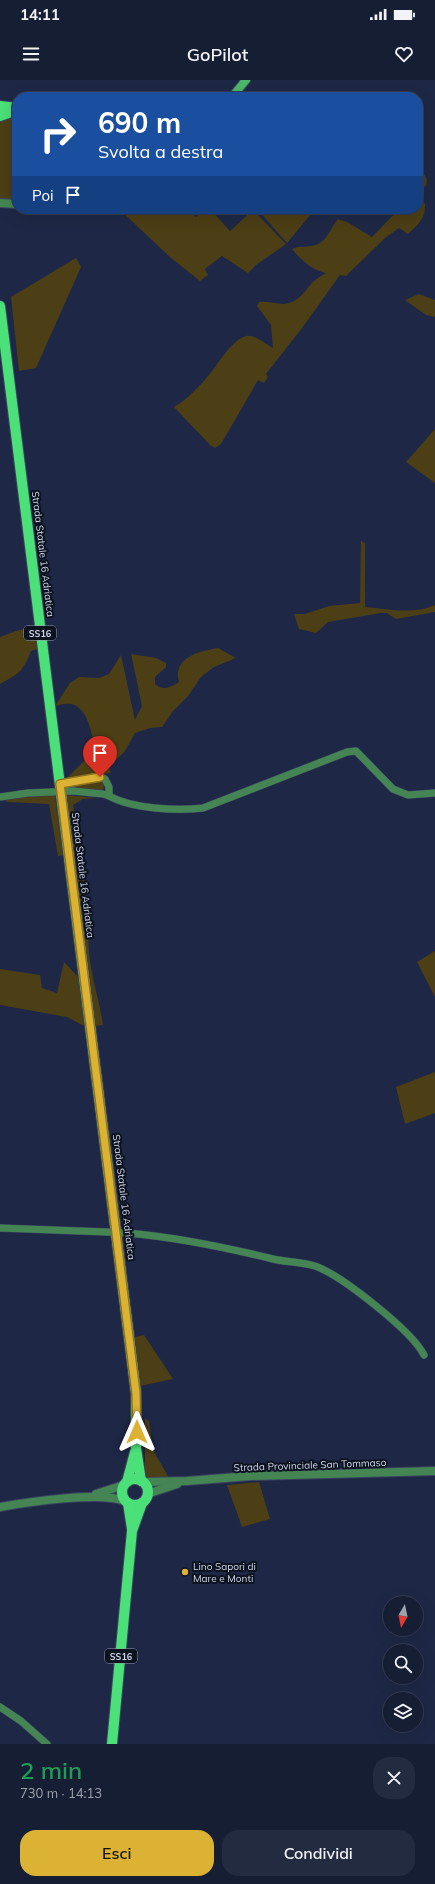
<!DOCTYPE html>
<html lang="it">
<head>
<meta charset="utf-8">
<style>
  body { margin:0; font-family:Mulish,sans-serif; background:#232b40; color:#f1f3f6; height:100vh; display:flex; flex-direction:column; font-size:15px; white-space:nowrap }
  * { box-sizing:border-box; margin:0 }
  p { font-size:13px; color:#9ea2ac }
  .icon { flex:none; width:22px; height:22px; fill:none; stroke:currentColor; stroke-width:2; stroke-linecap:round; stroke-linejoin:round }
  .map { position:relative; height:1664px; overflow:hidden }
  .details { display:flex; flex-direction:column; background:#161e34; flex:1 }
  .details>* { flex:none }
  .hud { position:absolute; left:12px; top:12px; width:411px; height:122px; border-radius:16px; box-shadow:0 4px 16px #0002,0 0 0 1px #353c4f; background:#1a4fa0; color:#fff; overflow:hidden }
  .needle { width:26px; rotate:189deg }
  .tools { position:absolute; left:383px; top:1516px; display:grid; gap:8px }
  .tools a { display:grid; place-items:center; width:40px; height:40px; border-radius:50%; background:#161e34; box-shadow:0 4px 16px #0002,0 0 0 1px #353c4f; font-size:20px }
  .pin { position:absolute; display:grid; place-items:center; width:34px; height:34px; color:#fff; margin:-41px -17px; border-radius:50% 50% 50% 0; rotate:-45deg; box-shadow:0 0 4px #0007 }
  .pin .icon { rotate:45deg }
  .me { position:absolute; width:44px; margin:-22px; rotate:0deg; stroke-linejoin:round; filter:drop-shadow(0 0 3px #0008) }
  .turn { display:flex; align-items:center; gap:14px; height:84px; padding:0 20px; font-size:18px }
  .turn .icon { width:52px; height:52px; stroke-width:2.5 }
  .turn b { display:block; font-size:28px; line-height:34px }
  .then { display:flex; align-items:center; height:38px; padding:0 20px; background:#0003; gap:8px; font-size:15px }
  .round { display:grid; place-items:center; flex:none; width:42px; height:42px; border-radius:16px; background:#232b40 }
  .overview { display:flex; align-items:center; justify-content:space-between; height:68px; padding:0 20px }
  h1 { font-size:24px; font-weight:600; line-height:30px; color:#1e9e55 }
  .action { display:flex; gap:8px; margin-top:auto; padding:8px 20px }
  .action a { flex:1; height:46px; border-radius:16px; background:#dbb233; color:#111; font-size:16px; font-weight:600; line-height:46px; text-align:center }
  .action a+a { background:#232b40; color:#f1f3f6 }
  .status { display:flex; justify-content:space-between; align-items:center; height:28px; padding:0 20px; background:#161e34; direction:ltr }
  .status svg { height:11px; fill:currentColor }
  header { display:flex; justify-content:space-between; align-items:center; height:52px; padding:0 20px; background:#161e34; font-size:18px; font-weight:600 }
  .map>svg:first-child { display:block }
</style>
</head>
<body>
<div class="status"><b>14:11</b><svg viewBox="0 0 49 12"><path d="M0 12V9h3v3zM5 12V6h3v6zM10 12V3h3v9zM15 12V0h3v12zM26 1h20v11H26zM47 4h2v5h-2z"/></svg></div>
<header><svg class="icon" aria-label="menu" viewBox="0 0 24 24"><path d="M4 6h16M4 12h16M4 18h16"/></svg>GoPilot<svg class="icon" aria-label="heart" viewBox="0 0 24 24"><path d="M12 20l-8-8c-3-5 5-10 8-4 3-6 11-1 8 4z"/></svg></header>
<div class="map">
<svg width="435" height="1664" viewBox="0 0 435 1664">
  <rect width="100%" height="100%" fill="#1e2846"/>
  <g fill="#4c3e15">
    <path d="M17,36V120L0,119V43L7,38Z"/>
    <path d="M420,91C426,95 428,99 426,106L418,109V92Z"/>
    <path d="M418,116L425,124C426,138 418,145 408,154L399,148L385,158L346,196L340,195L302,248L266,294L268,297L264,303L258,300L221,364L215,368L210,365L174,327C187,320 202,304 212,291C220,281 232,260 246,256C254,254 266,264 273,268L271,245L257,226L259,222C268,221 275,224 284,224C300,222 303,212 313,202C316,199 321,196 326,193C312,190 301,180 292,169C300,165 307,168 316,165C327,161 331,147 338,139L347,142L372,157L399,129H418Z"/>
    <path d="M119,129H188L196,137L205,129H210L230,151L253,130L286,164L256,185L248,193L222,176L205,189L208,195L200,201L171,178Z"/>
    <path d="M257,129H315L287,163Z"/>
    <path d="M76,178L81,187L36,288L19,291L11,217Z"/>
    <path d="M419,214L435,220V237L426,235L405,220Z"/>
    <path d="M435,349V403L406,382Z"/>
    <path d="M361,461L365,463V527C389,529 412,535 435,525V532L396,539L387,533H381L328,542L316,553L299,549L294,534H305L329,526L360,523Z"/>
    <path d="M34,547L38,569L31,571C23,592 18,594 0,604V557L16,551Z"/>
    <path d="M218,568L236,578L214,587L201,597L188,616L173,631L162,647L150,648L135,653L125,671L109,687L111,693L67,698L84,681L94,664C91,651 87,627 71,624C66,623 60,625 55,626L70,603L79,597L99,598L109,594L121,575L135,640L142,626L131,574L156,578L166,583V587L155,597V604C163,611 170,608 179,602C172,578 199,571 218,568Z"/>
    <path d="M95,698L103,701L104,709L101,710L73,708L75,704Z"/>
    <path d="M42,715L55,716L63,775L58,776L49,724L7,722L5,719Z"/>
    <path d="M66,715L97,718L83,719L73,725L85,804L86,832L93,831C80,867 98,909 103,945L95,946Z"/>
    <path d="M435,871V917L417,882Z"/>
    <path d="M64,882L79,898L84,946L67,937L0,925V889L40,895L42,908L57,913Z"/>
    <path d="M435,992V1033L405,1044L396,1007Z"/>
    <path d="M144,1255L173,1299L140,1306L135,1257Z"/>
    <path d="M145,1338L149,1341L153,1370L169,1398L148,1399L145,1394Z"/>
    <path d="M259,1402L270,1439L242,1447L227,1405Z"/>
  </g>
  <g fill="none" stroke-linecap="round" stroke-linejoin="round">
    <defs>
      <g id="minor">
        <path d="M59,704L100,697L105,699L109,707V716C133,729 176,731 203,728L347,672L356,671L393,709L408,715L435,713"/>
        <path d="M73,711L103,714L109,716"/>
        <path d="M0,717L28,713L52,712"/>
        <path d="M0,1148L107,1152"/>
        <path d="M126,1153C176,1157 224,1167 273,1179C286,1182 301,1182 315,1186C341,1195 412,1251 424,1275"/>
        <path d="M0,1627L21,1641L47,1664"/>
      </g>
      <g id="tertiary">
        <path d="M0,123L17,124"/>
        <path d="M143,1402L187,1401L250,1396L435,1391"/>
        <path d="M96,1414L124,1405"/>
        <path d="M147,1414L177,1404"/>
        <path d="M0,1427C28,1422 101,1411 125,1421"/>
      </g>
      <path id="secondary" d="M232,17L246,0"/>
      <g id="primary">
        <path d="M0,26L17,28"/>
        <path d="M0,36L17,30"/>
        <path d="M0,226L136,1313V1368L141,1401"/>
        <circle cx="135" cy="1412" r="13"/>
        <path d="M127,1402L135,1372"/>
        <path d="M128,1423L132,1449"/>
        <path d="M112,1664L132,1451L142,1423"/>
      </g>
    </defs>
    <use href="#minor" stroke="#3a4460" stroke-width="8"/>
    <use href="#tertiary" stroke="#3a4460" stroke-width="10"/>
    <use href="#secondary" stroke="#3a4460" stroke-width="10"/>
    <use href="#primary" stroke="#3a4460" stroke-width="12"/>
    <use href="#minor" stroke="#448553" stroke-width="7"/>
    <use href="#tertiary" stroke="#448553" stroke-width="8"/>
    <use href="#secondary" stroke="#4ab869" stroke-width="8"/>
    <use href="#primary" stroke="#4be078" stroke-width="10"/>
    <defs>
      <g id="minor-bridge">
        <path d="M52,712L73,711"/>
        <path d="M107,1152L126,1153"/>
      </g>
    </defs>
    <use href="#minor-bridge" stroke="#3a4460" stroke-width="8" stroke-linecap="butt"/>
    <use href="#minor-bridge" stroke="#448553" stroke-width="7"/>
  </g>
  <g fill="none" stroke-linecap="round" stroke-linejoin="round">
    <defs>
      <path id="route" d="M100,697L60,704L136,1313L137,1352"/>
    </defs>
    <use href="#route" stroke="#8e7421" stroke-width="10"/>
    <use href="#route" stroke="#dbb233" stroke-width="7"/>
  </g>
  <circle fill="#dbb233" stroke="#0d121f" stroke-width="1.5" cx="185" cy="1492" r="4"/>
  <g text-anchor="middle" dominant-baseline="central" stroke-width="4" stroke-linejoin="round" paint-order="stroke">
    <g fill="#0d121f" stroke="#969cae" stroke-width="1">
      <rect x="24" y="546" width="32" height="14" rx="3"/>
      <rect x="105" y="1569" width="32" height="14" rx="3"/>
    </g>
    <g font-size="9" font-weight="bold" fill="#d0d7eb">
      <text x="40" y="553">SS16</text>
      <text x="121" y="1576">SS16</text>
    </g>
    <g font-size="10" fill="#d0d7eb" stroke="#0d121f">
      <text transform="translate(43 474) rotate(83)">Strada Statale 16 Adriatica</text>
      <text transform="translate(83 795) rotate(83)">Strada Statale 16 Adriatica</text>
      <text transform="translate(124 1117) rotate(83)">Strada Statale 16 Adriatica</text>
      <text transform="translate(310 1385) rotate(-2)">Strada Provinciale San Tommaso</text>
    </g>
    <g font-size="10" fill="#d0d7eb" stroke="#0d121f" text-anchor="start">
      <text x="193" y="1486">Lino Sapori di<tspan x="193" dy="12">Mare e Monti</tspan></text>
    </g>
  </g>
</svg>
<div class="tools">
<a><svg class="needle" viewBox="-14 -14 28 28"><path d="M0-13l5 13h-10z" fill="#e53935"/><path d="M0 13l5-13h-10z" fill="#9ea2ac"/></svg></a>
<a><svg class="icon" aria-label="search" viewBox="0 0 24 24"><circle cx="10" cy="10" r="6"/><path d="M15 15l6 6"/></svg></a>
<a><svg class="icon" aria-label="layers" viewBox="0 0 24 24"><path d="M12 4l9 5-9 5-9-5zM3 14l9 5 9-5"/></svg></a>
</div>
<div class="pin" style="left:100px;top:697px;background:#d93025"><svg class="icon" aria-label="arrive" viewBox="0 0 24 24"><path d="M6 21V4h12l-3 4 3 4H6"/></svg></div>
<svg class="me" style="left:137px;top:1352px" viewBox="-20 -20 40 40"><path d="M0-17L14 15 0 8-14 15z" fill="#dbb233" stroke="#fff" stroke-width="4"/></svg>
<div class="hud">
<div class="turn"><svg class="icon" aria-label="right" viewBox="0 0 24 24"><path d="M7 20v-9h11M14 6l5 5-5 5"/></svg><div><b>690 m</b>Svolta a destra</div></div>
<div class="then">Poi<svg class="icon" aria-label="arrive" viewBox="0 0 24 24"><path d="M6 21V4h12l-3 4 3 4H6"/></svg></div>
</div>
</div>
<section class="details">
<div class="overview"><div><h1>2 min</h1><p>730 m · 14:13</p></div><a class="round"><svg class="icon" aria-label="close" viewBox="0 0 24 24"><path d="M6 6l12 12M18 6L6 18"/></svg></a></div>
<div class="action"><a>Esci</a><a>Condividi</a></div>
</section>
</body>
</html>
